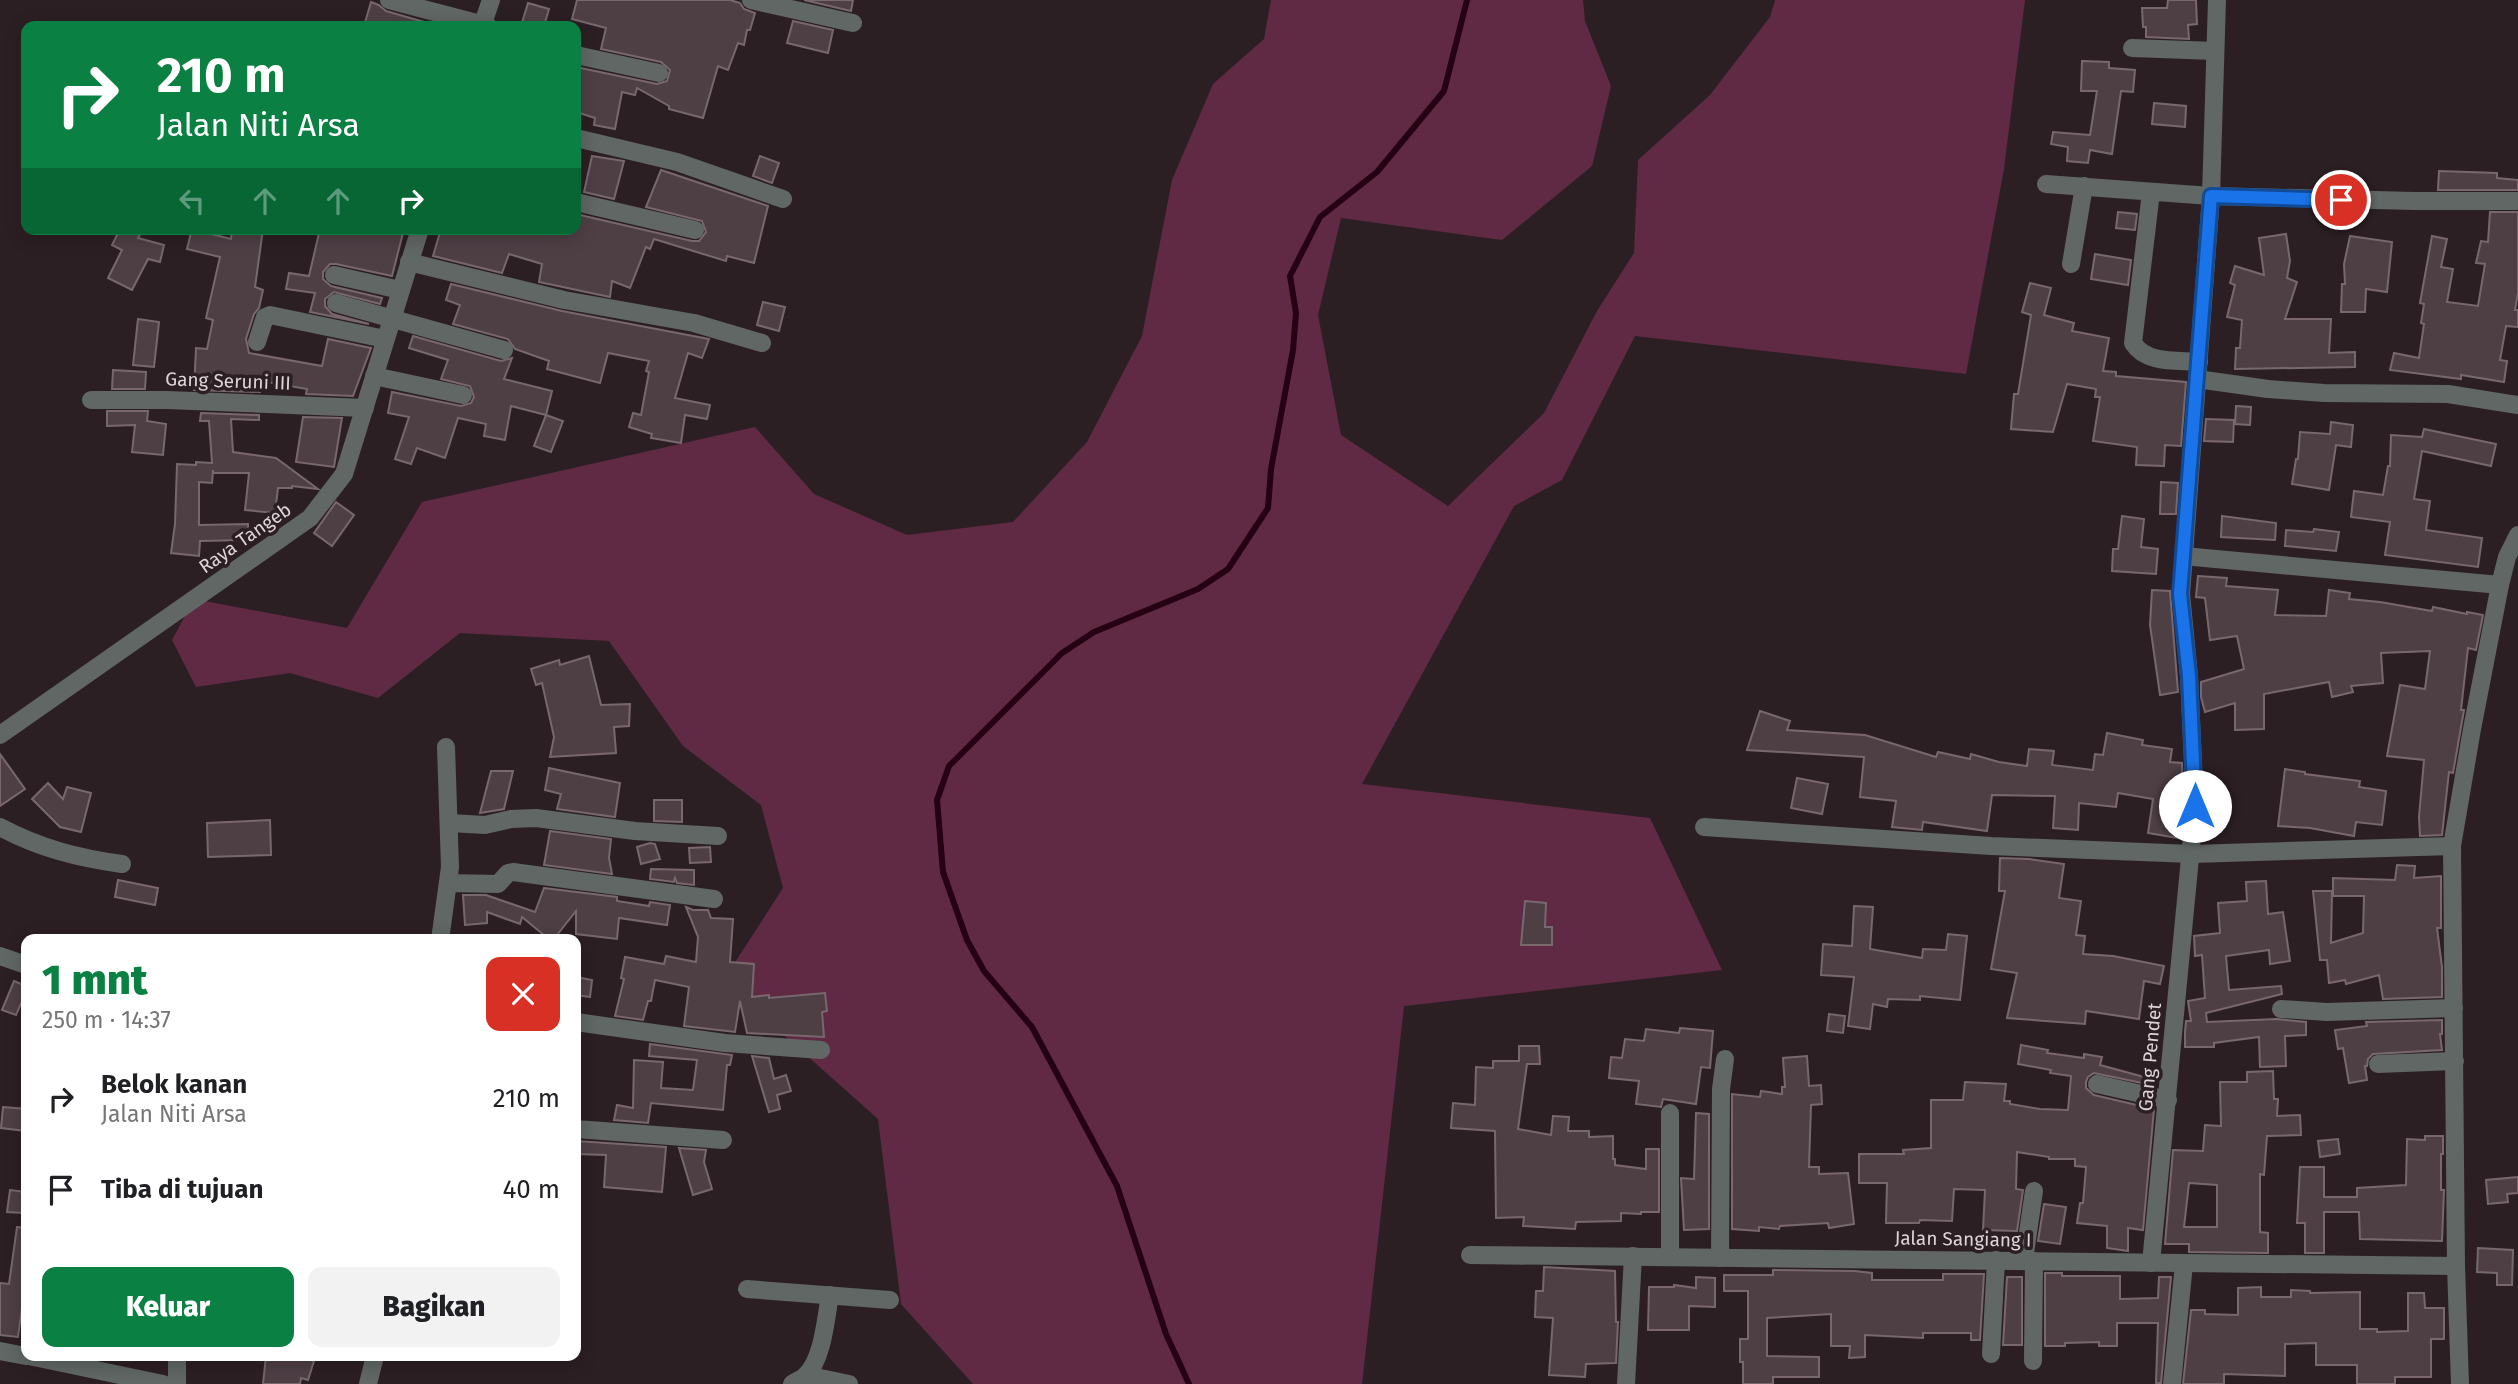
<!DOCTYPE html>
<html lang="id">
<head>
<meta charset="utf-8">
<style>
  body { margin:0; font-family:"Fira Sans",sans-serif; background:#f2f2f2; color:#202124; height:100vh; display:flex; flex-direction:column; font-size:26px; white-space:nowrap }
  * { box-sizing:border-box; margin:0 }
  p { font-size:23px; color:#757577 }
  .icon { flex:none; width:38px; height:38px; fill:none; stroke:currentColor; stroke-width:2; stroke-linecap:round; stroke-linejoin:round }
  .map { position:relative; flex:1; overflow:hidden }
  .drawer { position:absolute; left:21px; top:934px; width:560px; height:427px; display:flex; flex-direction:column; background:#fff; border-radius:14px; box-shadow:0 4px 18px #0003 }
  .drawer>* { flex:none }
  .top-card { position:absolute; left:21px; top:21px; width:560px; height:214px; border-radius:14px; box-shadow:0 4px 18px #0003; background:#0b8043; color:#fff; overflow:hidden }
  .pin { position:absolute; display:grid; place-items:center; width:60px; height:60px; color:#fff; margin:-30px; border:4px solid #fff; border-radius:50%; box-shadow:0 2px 7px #0007 }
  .me { position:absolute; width:77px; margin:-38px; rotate:0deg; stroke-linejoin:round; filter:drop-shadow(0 0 5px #0008) }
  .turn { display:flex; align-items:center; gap:24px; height:147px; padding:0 21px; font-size:32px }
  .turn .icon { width:91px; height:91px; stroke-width:2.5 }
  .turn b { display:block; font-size:49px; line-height:60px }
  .lanes { display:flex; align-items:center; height:66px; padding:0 21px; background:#0003; justify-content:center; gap:35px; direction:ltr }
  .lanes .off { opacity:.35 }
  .round { display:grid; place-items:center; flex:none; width:74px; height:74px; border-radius:14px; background:#f2f2f2 }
  .overview { display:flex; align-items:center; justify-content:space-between; height:119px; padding:0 21px }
  h1 { font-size:42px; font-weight:800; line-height:52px; color:#0b8043 }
  .button { display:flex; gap:14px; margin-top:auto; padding:14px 21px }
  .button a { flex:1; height:80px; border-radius:14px; background:#0b8043; color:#fff; font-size:28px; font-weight:800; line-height:80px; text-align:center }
  .button a+a { background:#f2f2f2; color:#202124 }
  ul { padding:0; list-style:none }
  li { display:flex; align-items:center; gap:21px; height:91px; padding:0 21px }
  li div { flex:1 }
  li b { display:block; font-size:26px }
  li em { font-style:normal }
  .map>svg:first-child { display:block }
</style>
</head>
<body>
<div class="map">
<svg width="2518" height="1384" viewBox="0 0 2518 1384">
  <rect width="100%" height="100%" fill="#2c1f24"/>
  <path fill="#602a44" d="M1271,0H1583L1585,21L1611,86L1592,166L1502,240L1341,218L1318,315L1341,435L1448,506L1544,413L1597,311L1634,253L1638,160L1710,95L1770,17L1775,0H2025L2004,169L1966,374L1635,336L1562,480L1514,506L1362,784L1650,818L1722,970L1404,1006L1362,1384H973L901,1304L878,1119L723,981L783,888L761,805L683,746L609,641L460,633L378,698L290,673L196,687L172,640L194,599L347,628L422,502L755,427L814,494L907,535L1013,522L1087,442L1142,336L1172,180L1213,84L1264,39Z"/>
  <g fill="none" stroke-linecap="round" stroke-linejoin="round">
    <path stroke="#250012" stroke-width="6" d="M1189,1384L1166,1334L1117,1186L1032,1027L984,971L967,940L943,872L937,800L949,766L1062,653L1094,632L1198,589L1228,569L1268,508L1271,469L1293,350L1296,313L1290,276L1320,217L1377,172L1444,91L1467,0"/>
  </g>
  <g fill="#4e3f45" stroke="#78686e" stroke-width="2" fill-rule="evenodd">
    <path d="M577,0H730L740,3L744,9L755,13L750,30H747L744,45L738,43L728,70L718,66L703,118L669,109V106L637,88L635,95L622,92L615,129L594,125L595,118L576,112V67L657,84L667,81L670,70L661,62L601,49L606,28L572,19Z"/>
    <path d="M804,0H853L851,11Z"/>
    <path d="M2168,0H2196L2197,24L2188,25L2189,39L2146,37V27H2143L2142,8H2167Z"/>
    <path d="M371,2L379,5L386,11L438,26H364Z"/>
    <path d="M528,3L549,9L544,26H521Z"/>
    <path d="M793,21L833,30L828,53L787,43Z"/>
    <path d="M2082,61L2109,62V68L2135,70L2133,92L2121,91L2112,154L2090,150L2088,163L2067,161L2068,147L2051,144L2053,132L2090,135L2097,91H2081Z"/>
    <path d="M2154,103L2186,106L2185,127L2152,124Z"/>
    <path d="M592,156L624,161L614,199L584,192Z"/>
    <path d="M760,156L779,163L772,183L753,176Z"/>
    <path d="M661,170L768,206L754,263L727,256L726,261L654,239L650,249L646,247L630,288L612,281L610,297L539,282L542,264L509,254L502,273L433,256L441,229H576V214L692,241H699L706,232L702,221L646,207Z"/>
    <path d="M2439,171L2497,173V178L2518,180V190H2438Z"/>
    <path d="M2118,212L2137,214L2135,230L2116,228Z"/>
    <path d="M2490,212H2518V293L2515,310H2518V327L2506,326L2500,360L2507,361L2504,382L2461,375V379L2390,370L2394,353L2419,358L2424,324L2421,323L2424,304L2420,303L2432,236L2447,239L2441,267L2453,269L2447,302L2478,306L2485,264L2476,263L2481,241L2488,242Z"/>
    <path d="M120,229H143L138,238L164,245L160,262L148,259L132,290L108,278L122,250L112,245Z"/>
    <path d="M192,229L231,239L232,229H263L255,287L263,290L259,308L254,314L246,339L249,353L322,366L328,339L371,348L353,396L306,394L307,389L261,381L260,392L194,390L196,348L207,349L213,320L206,318L220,257L187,249Z"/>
    <path d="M320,229H404L392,276L336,264H330L323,272V279L331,286L382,298L380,304L334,292L325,299V306L332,314L369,324L310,312L315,293L286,289L289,273L309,276Z"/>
    <path d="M2286,234L2290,261L2287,278L2297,282L2285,319H2331L2329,353L2355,352V367L2235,369L2236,348H2240L2242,320L2227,317L2235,285L2230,283L2235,266L2264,275L2259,238Z"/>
    <path d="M2350,236L2392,242L2387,292L2366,289L2365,312H2341L2342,284H2345L2344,264Z"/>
    <path d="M2095,254L2131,260L2128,285L2091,279Z"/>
    <path d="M2030,283L2051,288L2044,315L2074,323L2072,331L2109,338L2103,371L2116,372V376L2186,382L2181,446L2165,445L2164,466L2136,465L2137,447L2093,441L2100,397H2095L2096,389L2067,384L2053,432L2011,429L2014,394H2018L2031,315L2022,312Z"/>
    <path d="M451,284L562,311L709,339L702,358L688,353L675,398L710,405L707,419L685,415L681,443L651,438L652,434L629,427L633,413L641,415L649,372L646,371L649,361L608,353L600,383L547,369L549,361L515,349L508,339L453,324L460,305L446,300Z"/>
    <path d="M763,302L785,307L779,331L757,325Z"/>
    <path d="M138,319L159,322L154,367L133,365Z"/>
    <path d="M413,336L501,361L512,358L504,379L552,391L546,415L511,406L505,440L484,436L486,424L458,418L445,458L417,448L411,464L395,459L409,417L388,413L392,392L461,406L471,403L474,397L470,386L441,379L448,360L409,348Z"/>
    <path d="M113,370L146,372L145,389H112Z"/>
    <path d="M2236,406L2251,407L2250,425L2235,424Z"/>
    <path d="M107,411H148L147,421L166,424L163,455L132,452L135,425L107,426Z"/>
    <path d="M201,413L259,415V420L231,419L233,452L276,458L318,489L292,486V488H278L275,513L245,510L249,473H213V470L212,483L199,482V525L248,524V540L200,541L199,556L171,553L175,524L177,464L196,465V462L212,463L209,421H200Z"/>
    <path d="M546,415L563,421L551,452L534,446Z"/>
    <path d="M303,417L342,418L334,467L296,462Z"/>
    <path d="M2206,419L2234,420L2233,442L2204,441Z"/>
    <path d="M2331,422L2353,425L2351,447L2336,445L2329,490L2292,484L2296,459H2298L2300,432L2330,434Z"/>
    <path d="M2424,429L2496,444L2491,466L2422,451L2414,499L2430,501L2426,530L2482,538L2478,567L2385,555L2390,522L2351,517L2354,491L2383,495L2388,466H2390L2391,435L2422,437Z"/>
    <path d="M2161,482L2178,483L2176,514H2160Z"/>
    <path d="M336,502L354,515L332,546L314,533Z"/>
    <path d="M2122,516L2144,519L2141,547L2158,549L2156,574L2112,571L2113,549H2118Z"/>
    <path d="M2222,516L2276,523L2275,540L2221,537Z"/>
    <path d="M2314,529L2339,532L2336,551L2285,546L2286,530L2313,532Z"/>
    <path d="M2198,576L2227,578L2226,586L2278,590L2275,615L2326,616L2329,590L2350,593L2349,599L2380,602L2432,611L2433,607L2467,614V612L2483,615L2476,650L2468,648L2461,710H2464L2453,773L2449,772L2442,835L2420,836L2419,817L2424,760L2387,756L2400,685L2425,689L2430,651L2381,653L2383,683L2351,686L2353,692L2332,697L2329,682L2264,694V729L2235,730V703L2205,712L2201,697V682L2244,669L2237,636L2210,640L2205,598L2196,597Z"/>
    <path d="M2152,590L2170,591L2178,692L2160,695L2150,625Z"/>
    <path d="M589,656L601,705L630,704L629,726L614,727L616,753L550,757L554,737L542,683L536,685L531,669L559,660L560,665Z"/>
    <path d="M1760,711L1790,721L1787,730L1865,735L1936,757L1938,752L1970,759L1971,754L1999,762L2027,766L2029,749L2054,751L2052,765L2093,770L2095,754L2103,755L2107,733L2143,740L2142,745L2172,749L2170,762L2182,763L2183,800L2178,838L2148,833L2153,799L2118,793L2116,807L2079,803L2078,830L2053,828L2055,796L1992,795L1987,831L1923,822L1922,830L1892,827L1896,801L1860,797L1864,757L1747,750Z"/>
    <path d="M0,754L25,789L0,806Z"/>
    <path d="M549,768L620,783L615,817L557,809L561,794L545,790Z"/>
    <path d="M2285,769L2305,772V774L2360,781L2359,787L2386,791L2382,825L2356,822L2354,836L2310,828L2278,826Z"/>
    <path d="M491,771H513L504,809L480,813Z"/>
    <path d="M1797,778L1828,784L1822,814L1791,808Z"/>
    <path d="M48,783L63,799L67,787L91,793L81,832L60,827L32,799Z"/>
    <path d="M654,800H682V822L654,821Z"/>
    <path d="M270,820L271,855L208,857L207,823Z"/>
    <path d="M550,831L611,839L609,858L612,874L544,865Z"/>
    <path d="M650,843L655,844L660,859L641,864L637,847Z"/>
    <path d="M710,847L711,862L690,863L689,848Z"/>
    <path d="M2000,858L2029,859L2064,864L2059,898L2081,901L2076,935L2085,936L2083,954L2113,956L2164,966L2160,984L2144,981L2139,1019L2086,1011L2085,1024L2007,1018L2017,973L1991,969L2005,891H1999Z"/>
    <path d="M2397,865L2415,866L2414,878L2441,876V928H2437L2442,967V997L2383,999L2379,975L2346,984L2345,980L2329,983L2327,960H2320L2313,891H2332L2331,943L2363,933L2364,896H2333V878L2395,880Z"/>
    <path d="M651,869L694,870V885L677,883L675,878L674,882L650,879Z"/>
    <path d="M118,880L158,888L155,905L115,897Z"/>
    <path d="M2266,881L2268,914L2283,912L2290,961L2270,964L2269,950L2226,956L2229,990L2281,986L2282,994L2206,1013L2207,1022L2277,1019L2306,1022V1035L2285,1036L2286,1066L2260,1067L2259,1037L2214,1043V1047H2185V1032L2186,1021H2191L2188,1001L2205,998L2202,955L2195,956L2194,936L2220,933L2218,903L2247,901L2246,882Z"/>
    <path d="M544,888L617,897V901L649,906L650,902L670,905L667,925L619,918L617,939L576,934V911L553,940H550L522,917L520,924L487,912V923L465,925L463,895H486L535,912Z"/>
    <path d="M1525,901L1546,903L1545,927H1552V945H1521Z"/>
    <path d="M1854,906L1873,907L1870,949L1922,958L1923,949L1946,950L1948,934L1967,936L1960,1000L1920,996V1000L1888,999L1887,1007L1873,1004L1870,1029L1848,1026L1854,977L1821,975L1823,944L1852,946Z"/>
    <path d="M686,907L693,910H708L711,918L733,919L730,962L754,964L752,997L769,995V998L825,993L827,1011L822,1012L824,1037L747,1033L740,1001L735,1032L684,1026L689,987L655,980L651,1001H648L643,1020L615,1016L624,979L621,978L625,957L664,964L666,956L696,962L698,937Z"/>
    <path d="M576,977L592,980L590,997L576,995Z"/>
    <path d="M14,981L26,986V992L16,1015L2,1010Z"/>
    <path d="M1829,1014L1845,1016L1843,1033L1827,1031Z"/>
    <path d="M2442,1020V1034H2440L2442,1050L2373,1054L2368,1059L2367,1066H2365L2367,1080L2349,1083L2343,1048L2338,1049L2335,1030L2367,1026L2366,1022Z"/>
    <path d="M1680,1028L1713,1031L1710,1068L1701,1067L1696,1104L1663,1099L1661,1107L1636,1104L1639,1081L1609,1078L1611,1057L1622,1058L1625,1039L1644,1041L1646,1029L1679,1033Z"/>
    <path d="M650,1044L732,1055L730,1065H727L723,1110L651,1103L648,1123L614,1120L617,1105L633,1108L634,1060L663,1062L661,1088L693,1090L697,1060L649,1056Z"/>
    <path d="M2021,1045L2048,1050L2047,1053L2084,1058V1054L2102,1057L2100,1065L2148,1078L2147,1084L2094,1073L2088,1077L2086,1082V1088L2094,1095L2154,1109L2143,1230L2128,1228V1251L2107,1248V1226L2077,1223L2080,1203H2083L2086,1167L2075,1166V1159H2049V1157L2017,1152L2016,1189L2023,1190L2017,1231L1983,1230L1985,1190L1954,1189L1952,1221L1920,1220L1919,1223H1886L1887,1183H1859V1154H1904L1903,1150L1931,1148V1100H1963L1965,1082L2006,1084L2004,1101H2010V1104L2040,1109L2068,1110L2071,1076L2050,1073L2051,1070L2018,1064Z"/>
    <path d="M1519,1046H1539L1540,1064H1527L1518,1129L1551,1135L1553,1116L1569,1117L1568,1131H1589V1137L1613,1136V1159H1615V1165L1646,1169V1149H1659V1212H1641V1214L1621,1213V1221L1576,1222L1575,1229L1523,1226L1524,1217L1496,1218L1495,1131L1451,1128L1453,1103L1475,1105L1476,1067L1493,1068V1061H1519Z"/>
    <path d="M752,1056L769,1058L774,1079L786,1075L791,1091L777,1095L780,1109L769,1112Z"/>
    <path d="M1807,1056L1809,1086L1821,1085L1822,1104L1811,1105L1809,1167H1819V1174L1848,1173L1854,1224L1829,1228L1828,1223L1780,1226L1779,1229L1759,1227V1231L1732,1229V1094L1760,1097L1761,1091L1782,1094V1087H1785L1783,1058Z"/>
    <path d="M2273,1071L2274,1099H2278L2277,1116L2300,1115L2301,1135L2267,1136L2264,1175L2260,1174V1232L2268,1233V1253L2189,1252V1244H2165L2173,1150L2203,1151L2205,1125L2221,1126L2220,1082H2247V1072ZM2189,1183L2217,1185V1227H2184Z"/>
    <path d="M3,1107L26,1109V1131L1,1128Z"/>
    <path d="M1696,1113L1709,1114V1229L1684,1230L1681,1178L1694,1179Z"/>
    <path d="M2425,1136H2443V1154H2441V1190H2444L2442,1241L2360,1239L2359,1212H2324V1253H2305V1223H2297L2300,1167H2324V1197H2357V1188L2406,1185L2407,1139L2425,1140Z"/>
    <path d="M2338,1139L2340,1154L2320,1157L2318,1141Z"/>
    <path d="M576,1141L666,1147L662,1192L604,1187L606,1155L576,1154Z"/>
    <path d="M679,1148L706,1150L704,1162L712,1189L693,1195Z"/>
    <path d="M2518,1177V1193L2507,1194L2508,1202L2488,1204L2486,1180Z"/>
    <path d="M10,1190L26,1192L23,1213L7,1212Z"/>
    <path d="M2044,1204L2066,1207L2060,1244L2038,1241Z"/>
    <path d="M17,1227L26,1228L25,1286L18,1337L0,1335V1283L9,1284Z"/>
    <path d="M2478,1248L2513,1250L2512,1285H2497V1273L2477,1272Z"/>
    <path d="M1544,1267L1615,1271L1616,1322H1618L1616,1363L1586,1364L1585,1377L1549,1375L1553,1318L1535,1317L1536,1291H1543Z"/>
    <path d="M1773,1270L1855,1271L1872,1273V1280H1943V1274H1984L1980,1340H1971V1333H1923V1338L1865,1335V1357L1849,1358L1850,1346H1831V1314L1767,1318V1356L1819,1357V1377H1773V1384H1743V1362H1740V1339H1748V1291H1724V1275H1773Z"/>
    <path d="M2045,1273H2062V1276H2120V1299L2158,1298L2159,1277H2171L2161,1383H2156L2158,1323H2117V1346H2099V1342L2065,1343V1346H2045Z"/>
    <path d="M1696,1277L1715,1278V1307L1689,1306V1330H1648L1649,1287H1674V1285L1696,1288Z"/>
    <path d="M2007,1277H2022V1345H2003Z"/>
    <path d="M2261,1287V1297H2291V1290L2310,1291V1293L2360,1292V1329H2377V1332L2408,1331V1293H2424L2425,1308H2444V1339H2431V1377H2395V1384H2357V1365H2316V1343L2285,1344V1376L2224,1374V1384H2183L2191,1310H2205V1314L2238,1315V1288Z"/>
    <path d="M266,1356H296L314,1361L308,1380L301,1378L300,1384H263Z"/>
  </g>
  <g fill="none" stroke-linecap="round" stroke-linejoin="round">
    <g stroke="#606764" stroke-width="18">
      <path d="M389,0L488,26"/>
      <path d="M751,0L853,23"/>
      <path d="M482,26L491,0"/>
      <path d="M2132,48L2215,51"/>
      <path d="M576,55L659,73"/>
      <path d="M576,138L677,162L783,199"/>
      <path d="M2046,184L2211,196L2415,201H2518"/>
      <path d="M2151,192L2133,343C2146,364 2177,360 2199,362"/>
      <path d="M576,202L695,230"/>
      <path d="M409,262L564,300L694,323L762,343"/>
      <path d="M2071,264L2084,186"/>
      <path d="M334,275L400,290"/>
      <path d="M336,303L504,350"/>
      <path d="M257,342L265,317L270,315L385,339"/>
      <path d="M374,376L463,395"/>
      <path d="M2197,379L2268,389L2324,393L2448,394L2518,405"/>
      <path d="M91,400H167L365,408"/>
      <path d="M2183,556L2500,585"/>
      <path d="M0,735L310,518L344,474L420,229"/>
      <path d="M450,823L485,825L511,819L536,818L635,831L718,836"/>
      <path d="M0,827C39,848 78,858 122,864"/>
      <path d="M1704,827L1991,846L2192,854L2452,846"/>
      <path d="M448,883L498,884L508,873L513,872L714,899"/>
      <path d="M440,940L450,867L446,747"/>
      <path d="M0,956L26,965"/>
      <path d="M2281,1009L2327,1012L2454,1008"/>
      <path d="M576,1022L725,1043L821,1050"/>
      <path d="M2378,1064L2455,1061"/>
      <path d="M2097,1084L2168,1100"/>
      <path d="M576,1129L723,1140"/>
      <path d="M1470,1255L2456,1266"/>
      <path d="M1670,1256V1113"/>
      <path d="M1720,1258L1721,1089L1725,1059"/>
      <path d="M2024,1260L2034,1191"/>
      <path d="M2151,1263L2195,806L2189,676L2181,594L2211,196L2217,0"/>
      <path d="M747,1289L890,1300"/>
      <path d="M0,1351L26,1356"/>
      <path d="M1991,1354L1996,1260"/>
      <path d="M29,1356L163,1384"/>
      <path d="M2033,1361L2034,1261"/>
      <path d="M806,1375L849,1384"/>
      <path d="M177,1384V1356"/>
      <path d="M368,1384L375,1356"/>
      <path d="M792,1384C796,1381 803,1379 806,1375C823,1359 826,1317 830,1295"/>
      <path d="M1626,1384L1633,1256"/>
      <path d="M2172,1384L2184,1264"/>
      <path d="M2460,1384L2456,1266L2452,846L2472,729L2500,585L2507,557L2518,535"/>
    </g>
  </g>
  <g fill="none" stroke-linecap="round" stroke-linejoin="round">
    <defs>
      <path id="route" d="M2195,806L2189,676L2180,594L2211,196L2341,200"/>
    </defs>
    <use href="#route" stroke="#114b97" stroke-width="18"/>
    <use href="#route" stroke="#1a73e8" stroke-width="12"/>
  </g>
  <g text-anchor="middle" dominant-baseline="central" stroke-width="7" stroke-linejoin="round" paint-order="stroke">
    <g font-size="19" fill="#ddd4d7" stroke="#2c1f24">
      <text transform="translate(228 381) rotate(2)">Gang Seruni III</text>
      <text transform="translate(245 538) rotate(-35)">Raya Tangeb</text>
      <text transform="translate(2150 1057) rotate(-85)">Gang Pendet</text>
      <text transform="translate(1963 1239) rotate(1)">Jalan Sangiang I</text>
    </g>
  </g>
</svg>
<div class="pin" style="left:2341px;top:200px;background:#d93025"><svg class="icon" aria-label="arrive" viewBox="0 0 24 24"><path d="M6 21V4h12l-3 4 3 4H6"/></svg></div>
<svg class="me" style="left:2195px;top:806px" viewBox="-20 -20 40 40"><circle r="19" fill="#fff"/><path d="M0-13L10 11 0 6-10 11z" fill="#1a73e8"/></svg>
<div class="top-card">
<div class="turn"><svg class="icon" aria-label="right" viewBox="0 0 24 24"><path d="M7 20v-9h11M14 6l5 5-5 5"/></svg><div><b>210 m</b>Jalan Niti Arsa</div></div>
<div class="lanes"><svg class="icon off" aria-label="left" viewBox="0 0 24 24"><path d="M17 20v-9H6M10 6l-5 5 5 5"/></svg><svg class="icon off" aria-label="ahead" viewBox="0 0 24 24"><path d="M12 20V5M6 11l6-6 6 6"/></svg><svg class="icon off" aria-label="ahead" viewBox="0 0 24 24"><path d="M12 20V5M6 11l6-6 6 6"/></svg><svg class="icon" aria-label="right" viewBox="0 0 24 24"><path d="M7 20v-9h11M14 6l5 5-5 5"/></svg></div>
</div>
<section class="drawer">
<div class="overview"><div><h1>1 mnt</h1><p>250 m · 14:37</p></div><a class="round" style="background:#d93025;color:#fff"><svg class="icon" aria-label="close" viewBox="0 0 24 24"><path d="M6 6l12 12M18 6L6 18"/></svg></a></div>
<ul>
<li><svg class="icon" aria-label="right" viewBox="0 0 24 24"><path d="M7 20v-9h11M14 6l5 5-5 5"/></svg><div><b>Belok kanan</b><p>Jalan Niti Arsa</p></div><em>210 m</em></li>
<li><svg class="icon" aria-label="arrive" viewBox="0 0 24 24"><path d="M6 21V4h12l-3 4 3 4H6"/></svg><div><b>Tiba di tujuan</b></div><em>40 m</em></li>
</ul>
<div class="button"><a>Keluar</a><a>Bagikan</a></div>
</section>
</div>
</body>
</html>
